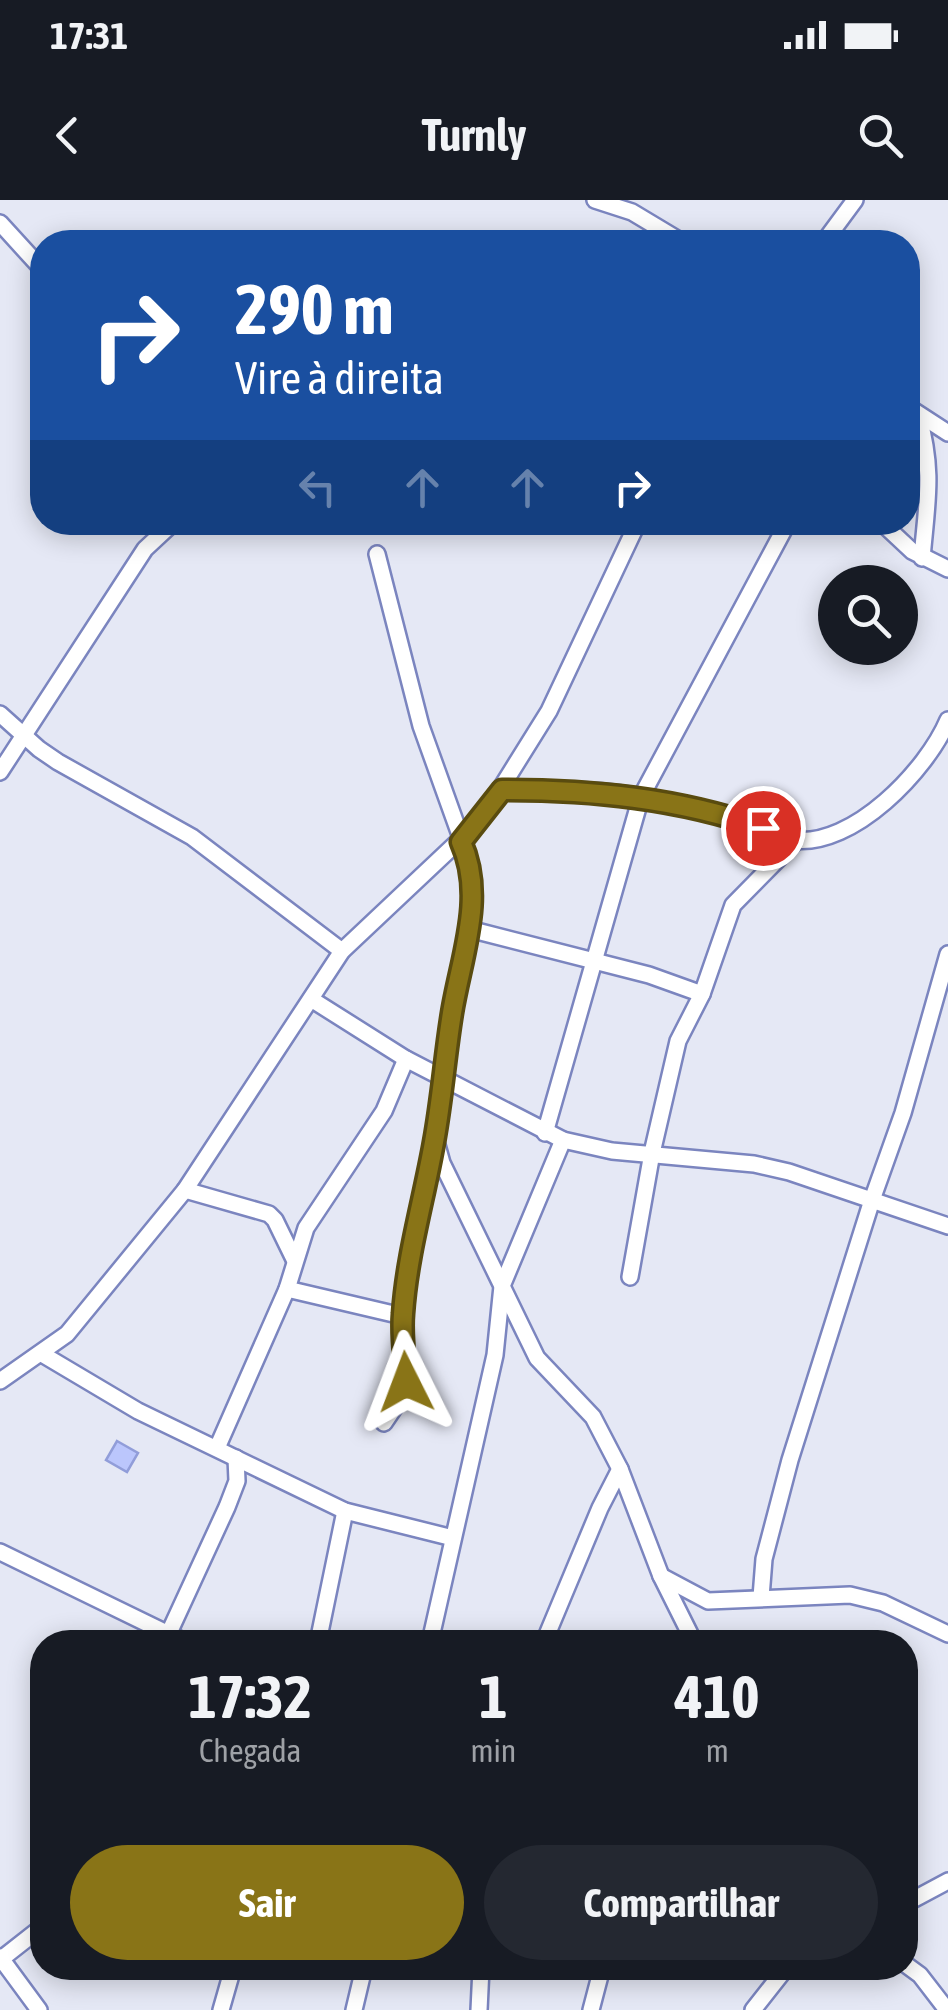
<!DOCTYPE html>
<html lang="pt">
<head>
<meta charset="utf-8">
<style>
  body { margin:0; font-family:"Asap Condensed",sans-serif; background:#242831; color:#f1f3f6; height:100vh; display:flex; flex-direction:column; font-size:38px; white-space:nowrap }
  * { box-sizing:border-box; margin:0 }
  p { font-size:32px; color:#9ea1a6 }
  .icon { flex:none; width:55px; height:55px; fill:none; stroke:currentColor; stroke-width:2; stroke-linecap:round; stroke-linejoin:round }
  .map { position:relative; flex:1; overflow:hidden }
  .side { position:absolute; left:30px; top:1430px; width:888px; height:350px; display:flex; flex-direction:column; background:#171b24; border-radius:40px; box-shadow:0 5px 25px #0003 }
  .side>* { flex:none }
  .guide { position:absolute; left:30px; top:30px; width:890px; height:305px; border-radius:40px; box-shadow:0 5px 25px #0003; background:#1a4fa0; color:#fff; overflow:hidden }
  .buttons { position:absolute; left:818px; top:365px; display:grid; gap:20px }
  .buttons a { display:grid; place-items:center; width:100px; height:100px; border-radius:50%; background:#171b24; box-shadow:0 5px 25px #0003; font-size:50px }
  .pin { position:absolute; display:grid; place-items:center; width:85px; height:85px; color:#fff; margin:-42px; border:5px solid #fff; border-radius:50%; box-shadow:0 2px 10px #0007 }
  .me { position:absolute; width:110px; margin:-55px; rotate:357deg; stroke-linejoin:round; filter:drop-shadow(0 0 8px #0008) }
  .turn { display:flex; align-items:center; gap:35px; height:210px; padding:0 40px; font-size:45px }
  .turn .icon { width:130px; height:130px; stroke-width:2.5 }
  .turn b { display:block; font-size:70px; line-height:85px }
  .lanes { display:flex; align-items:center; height:95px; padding:0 40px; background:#0003; justify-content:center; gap:50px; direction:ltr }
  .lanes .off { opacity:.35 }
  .eta { display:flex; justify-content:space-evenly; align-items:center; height:170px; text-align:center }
  .eta b { font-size:60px; font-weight:700; line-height:70px }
  .cta { display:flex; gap:20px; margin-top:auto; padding:20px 40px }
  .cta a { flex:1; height:115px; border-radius:60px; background:#897417; color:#fff; font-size:40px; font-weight:700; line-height:115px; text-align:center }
  .cta a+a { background:#242831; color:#f1f3f6 }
  .status { display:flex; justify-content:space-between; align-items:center; height:70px; padding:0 50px; background:#171b24; direction:ltr }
  .status svg { height:28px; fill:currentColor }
  header { display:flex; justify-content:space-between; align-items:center; height:130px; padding:0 40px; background:#171b24; font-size:45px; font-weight:700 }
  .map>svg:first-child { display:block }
</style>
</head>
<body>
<div class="status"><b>17:31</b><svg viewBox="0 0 49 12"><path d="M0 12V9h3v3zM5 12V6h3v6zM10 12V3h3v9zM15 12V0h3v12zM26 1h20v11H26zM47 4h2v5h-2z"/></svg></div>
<header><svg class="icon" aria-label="back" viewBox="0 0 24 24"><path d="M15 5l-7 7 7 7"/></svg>Turnly<svg class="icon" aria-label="search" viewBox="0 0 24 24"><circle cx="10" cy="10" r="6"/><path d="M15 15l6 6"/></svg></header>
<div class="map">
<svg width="948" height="1810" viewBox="0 0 948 1810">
  <rect width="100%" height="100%" fill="#e5e8f5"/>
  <path fill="#bbc6fc" stroke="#919dd9" stroke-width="2.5" d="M117,1241L138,1253L127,1272L106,1260Z"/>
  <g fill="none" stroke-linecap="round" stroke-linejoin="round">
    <defs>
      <g id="street">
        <path d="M595,0L632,12L682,42"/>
        <path d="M0,23L42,69"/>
        <path d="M824,42L855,0"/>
        <path d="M908,207L948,233"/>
        <path d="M918,214C934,272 927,300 922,358"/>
        <path d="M881,322L912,351L948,369"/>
        <path d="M377,354L421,526L469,660L472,689L469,729L452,812L435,938L442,963L502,1086L495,1155L430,1442"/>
        <path d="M0,514L39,549L58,562L192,637L342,751"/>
        <path d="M0,572L145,349L174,322"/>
        <path d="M502,590C550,590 599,588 647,598C676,604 707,610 736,619C755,625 774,637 793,640C853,648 927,570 948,520"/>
        <path d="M469,729L649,775L702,794"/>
        <path d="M311,799L406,859L563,940L612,951L754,964L789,972L948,1026"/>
        <path d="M545,933L641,597L788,322"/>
        <path d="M563,940L502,1086L537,1158L593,1217L620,1269L661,1376L694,1442"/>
        <path d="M185,990L269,1014L275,1020L294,1059"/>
        <path d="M630,1077L652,953L678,841L702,794L733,705L796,641"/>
        <path d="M287,1089L402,1116"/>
        <path d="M42,1154L138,1211L345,1311L453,1338"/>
        <path d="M0,1181L67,1134L185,990L342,751L481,620L549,511L638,322"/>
        <path d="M384,1223L405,1192L402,1116L413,1043L434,941"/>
        <path d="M217,1248L287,1089L306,1028L384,911L406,859"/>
        <path d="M0,1352L185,1442"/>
        <path d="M661,1376L708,1401L850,1395L883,1403L948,1434"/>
        <path d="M761,1397L764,1359L790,1260L872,1000L903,913L948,754"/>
        <path d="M168,1435L227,1307L237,1281L236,1258"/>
        <path d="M318,1442L345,1311"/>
        <path d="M544,1442L600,1308L620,1269"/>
        <path d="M905,1704L948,1681"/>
        <path d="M0,1757L39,1810"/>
        <path d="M0,1760L42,1727"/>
        <path d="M905,1764L920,1775L947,1810"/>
        <path d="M221,1810L233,1768"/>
        <path d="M354,1810L364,1768"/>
        <path d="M479,1810L481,1768"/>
        <path d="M591,1810L602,1768"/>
        <path d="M753,1810L786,1768"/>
      </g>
    </defs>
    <use href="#street" stroke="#7b85bf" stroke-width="20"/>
    <use href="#street" stroke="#fff" stroke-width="15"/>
  </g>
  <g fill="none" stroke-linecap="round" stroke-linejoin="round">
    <defs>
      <path id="route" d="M406,1182C405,1160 401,1136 403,1114C407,1055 424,999 434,942C442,899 445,856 452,813C461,757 486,697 461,642L502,590C591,590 678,598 763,628"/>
    </defs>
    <use href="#route" stroke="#594b0f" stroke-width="25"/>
    <use href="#route" stroke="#897417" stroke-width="18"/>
  </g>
</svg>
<div class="buttons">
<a><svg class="icon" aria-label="search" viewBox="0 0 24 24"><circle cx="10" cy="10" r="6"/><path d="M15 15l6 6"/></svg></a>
</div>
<div class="pin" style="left:763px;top:628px;background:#d93025"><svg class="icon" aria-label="arrive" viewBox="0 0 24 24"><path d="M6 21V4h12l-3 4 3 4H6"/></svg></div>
<svg class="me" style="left:406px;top:1182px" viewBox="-20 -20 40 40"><path d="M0-17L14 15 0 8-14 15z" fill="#897417" stroke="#fff" stroke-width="4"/></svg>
<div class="guide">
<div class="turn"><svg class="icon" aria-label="right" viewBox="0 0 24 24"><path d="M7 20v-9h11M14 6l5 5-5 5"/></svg><div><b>290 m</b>Vire à direita</div></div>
<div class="lanes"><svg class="icon off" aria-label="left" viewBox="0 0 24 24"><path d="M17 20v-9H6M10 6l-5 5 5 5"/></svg><svg class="icon off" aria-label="ahead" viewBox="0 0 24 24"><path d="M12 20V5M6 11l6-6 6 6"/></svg><svg class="icon off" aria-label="ahead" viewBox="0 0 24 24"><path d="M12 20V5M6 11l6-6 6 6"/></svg><svg class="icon" aria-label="right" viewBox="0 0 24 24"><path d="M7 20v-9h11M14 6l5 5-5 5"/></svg></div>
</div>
<section class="side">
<div class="eta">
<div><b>17:32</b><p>Chegada</p></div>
<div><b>1</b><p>min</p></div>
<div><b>410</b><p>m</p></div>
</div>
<div class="cta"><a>Sair</a><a>Compartilhar</a></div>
</section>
</div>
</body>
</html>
